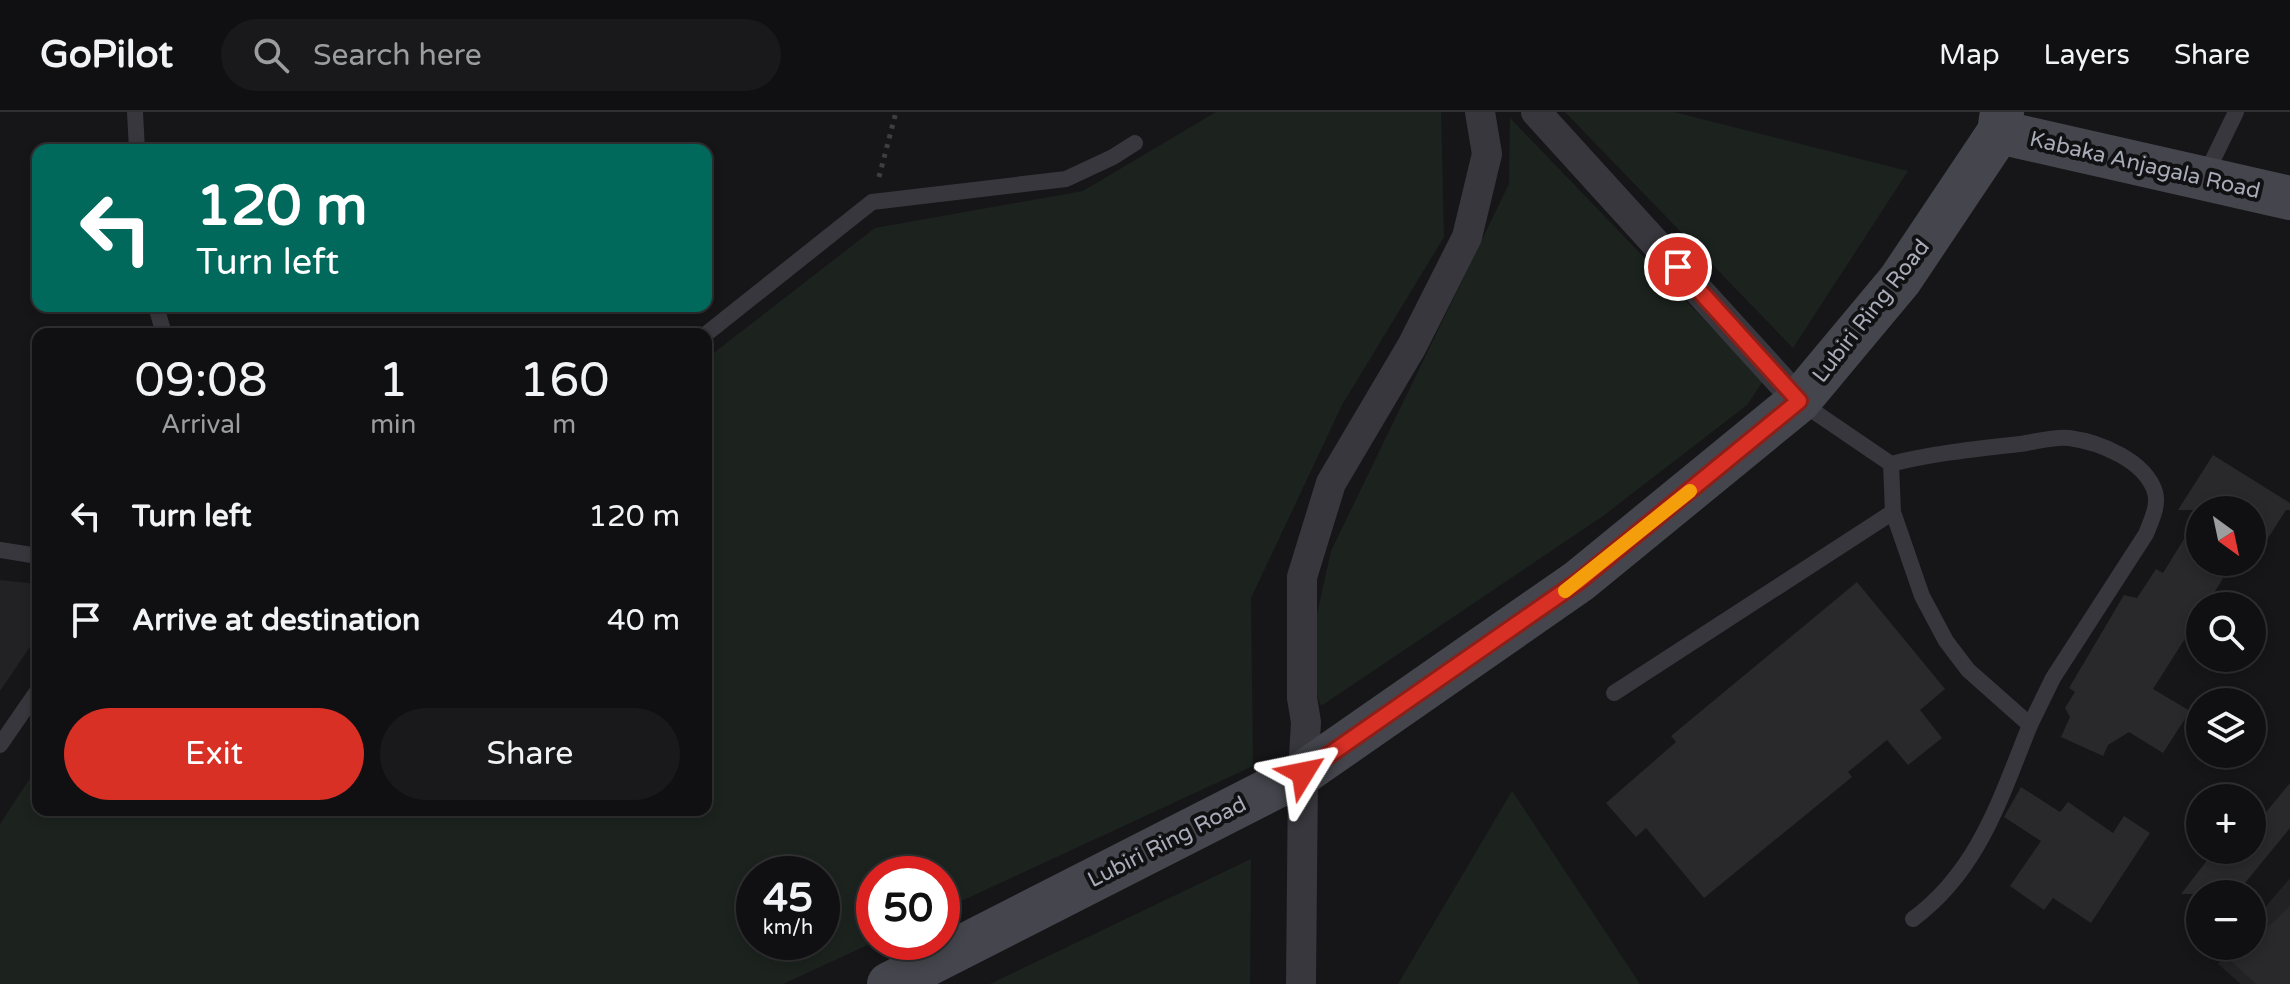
<!DOCTYPE html>
<html lang="en">
<head>
<meta charset="utf-8">
<style>
  body { margin:0; font-family:"Varela Round",sans-serif; background:#19191b; color:#f1f3f6; height:100vh; display:flex; flex-direction:column; font-size:30px; white-space:nowrap }
  * { box-sizing:border-box; margin:0 }
  p { font-size:26px; color:#9c9d9f }
  .icon { flex:none; width:44px; height:44px; fill:none; stroke:currentColor; stroke-width:2; stroke-linecap:round; stroke-linejoin:round }
  .map { position:relative; flex:1; overflow:hidden }
  .drawer { position:absolute; left:32px; top:216px; width:680px; height:488px; display:flex; flex-direction:column; background:#101012; border-radius:16px; box-shadow:0 4px 12px #0003,0 0 0 2px #303032 }
  .drawer>* { flex:none }
  .guide { position:absolute; left:32px; top:32px; width:680px; height:168px; border-radius:16px; box-shadow:0 4px 12px #0003,0 0 0 2px #303032; background:#00695c; color:#fff; overflow:hidden }
  .needle { width:52px; rotate:147deg }
  .buttons { position:absolute; left:2186px; top:384px; display:grid; gap:16px }
  .buttons a { display:grid; place-items:center; width:80px; height:80px; border-radius:50%; background:#101012; box-shadow:0 4px 12px #0003,0 0 0 2px #303032; font-size:40px }
  .speed { position:absolute; left:736px; top:744px; display:flex; gap:16px; font-size:40px; font-weight:700; text-align:center }
  .speed>* { display:grid; place-content:center; width:104px; height:104px; border-radius:50%; background:#101012; box-shadow:0 4px 12px #0003,0 0 0 2px #303032; line-height:1 }
  .speed small { font-size:20px; font-weight:400 }
  .speed .limit { border:12px solid #d22; background:#fff; color:#111 }
  .pin { position:absolute; display:grid; place-items:center; width:68px; height:68px; color:#fff; margin:-34px; border:4px solid #fff; border-radius:50%; box-shadow:0 2px 8px #0007 }
  .me { position:absolute; width:88px; margin:-44px; rotate:55deg; stroke-linejoin:round; filter:drop-shadow(0 0 6px #0008) }
  .turn { display:flex; align-items:center; gap:28px; height:168px; padding:0 32px; font-size:36px }
  .turn .icon { width:104px; height:104px; stroke-width:2.5 }
  .turn b { display:block; font-size:56px; line-height:68px }
  .eta { display:flex; justify-content:space-evenly; align-items:center; height:136px; text-align:center }
  .eta b { font-size:48px; font-weight:600; line-height:56px }
  .action { display:flex; gap:16px; margin-top:auto; padding:16px 32px }
  .action a { flex:1; height:92px; border-radius:48px; background:#d93025; color:#fff; font-size:32px; font-weight:600; line-height:92px; text-align:center }
  .action a+a { background:#19191b; color:#f1f3f6 }
  ul { padding:0; list-style:none }
  li { display:flex; align-items:center; gap:24px; height:104px; padding:0 32px }
  li div { flex:1 }
  li b { display:block; font-size:30px }
  li em { font-style:normal }
  header { display:flex; align-items:center; gap:48px; box-sizing:border-box; height:112px; padding:0 40px; background:#101012; border-bottom:2px solid #303032 }
  header strong { font-size:38px }
  nav { display:flex; gap:44px; margin-inline-start:auto; font-size:28px }
  .search { width:560px; height:72px; background:#19191b; display:flex; align-items:center; gap:20px; box-sizing:border-box; padding:0 28px; border-radius:44px; color:#9c9d9f; font-size:30px }
  .map>svg:first-child { display:block }
</style>
</head>
<body>
<header>
<strong>GoPilot</strong>
<div class="search"><svg class="icon" aria-label="search" viewBox="0 0 24 24"><circle cx="10" cy="10" r="6"/><path d="M15 15l6 6"/></svg>Search here</div>
<nav><a>Map</a><a>Layers</a><a>Share</a></nav>
</header>
<div class="map">
<svg width="2290" height="872" viewBox="0 0 2290 872">
  <rect width="100%" height="100%" fill="#161618"/>
  <g fill="#222225">
    <path d="M0,468L38,472V523L0,579Z"/>
    <path d="M2290,766V872H2241L2218,852L2233,834H2252V811Z"/>
  </g>
  <g fill="#1c231e" fill-rule="evenodd">
    <path d="M1216,0H1441L1444,125L1342,293L1251,486L1253,654L942,798V762H874V830L783,872H0V712L38,654V698H706V247L875,116L1083,79ZM754,762H822V830H754Z"/>
    <path d="M1565,0H1674L1908,59L1793,236Z"/>
    <path d="M1510,6L1763,269L1747,293L1603,404L1321,594L1315,577V511L1331,439L1509,72Z"/>
    <path d="M1512,679L1640,872H1398Z"/>
    <path d="M1251,747L1250,872H990Z"/>
  </g>
  <g fill="#29292c">
    <path d="M2213,343L2290,391V398H2286L2252,451V398H2178Z"/>
    <path d="M2200,401V450H2233L2206,494H2200V503L2153,577L2190,599L2163,641L2129,620L2108,633L2103,644L2061,625L2070,605L2065,596L2075,580L2069,576L2124,483L2137,486L2156,457L2163,461Z"/>
    <path d="M1857,470L1945,577L1920,598L1942,626L1908,653L1887,628L1848,660L1852,665L1704,786L1646,716L1636,725L1606,691L1676,630L1671,624Z"/>
    <path d="M2290,671V716L2236,782H2181L2215,738H2252V717Z"/>
    <path d="M2021,675L2060,700L2068,690L2113,721L2124,704L2150,721L2091,811L2053,786L2044,798L2010,774L2041,729L2004,705Z"/>
    <path d="M2290,794V872H2256L2232,850L2252,834V830Z"/>
  </g>
  <g fill="none" stroke-linecap="round" stroke-linejoin="round">
    <path stroke="#3d3e44" stroke-width="5" stroke-dasharray="4 6" stroke-linecap="butt" d="M879,65L896,0"/>
    <g stroke="#37373d" stroke-width="16">
      <path d="M135,0L137,38"/>
      <path d="M2205,64L2236,0"/>
      <path d="M156,194L164,222"/>
      <path d="M706,222L872,90L1066,67L1113,45L1135,31"/>
      <path d="M1800,290L1891,352C1934,341 1976,337 2020,332C2035,330 2054,324 2069,326C2099,330 2145,348 2155,380C2159,394 2151,409 2146,422L2053,566L2030,613L1968,558L1946,529L1922,484L1893,400L1891,352"/>
      <path d="M0,438L38,444"/>
      <path d="M1614,581L1893,400"/>
      <path d="M0,633L38,578"/>
      <path d="M1913,807C1979,758 2000,687 2030,613"/>
    </g>
    <g stroke="#37373d" stroke-width="30">
      <path d="M1536,0L1799,289"/>
      <path d="M1301,872L1303,661L1306,610L1302,586V465L1331,371L1412,234L1467,125L1487,42L1480,0"/>
    </g>
    <g stroke="#45464d" stroke-width="44">
      <path d="M1999,20L2290,86"/>
      <path d="M889,872L1303,661L1579,469L1799,289L1900,168L1999,20L2002,0"/>
    </g>
  </g>
  <g fill="none" stroke-linecap="round" stroke-linejoin="round">
    <defs>
      <path id="route" d="M1303,661L1579,469L1799,289L1678,155"/>
    </defs>
    <use href="#route" stroke="#8d1f18" stroke-width="20"/>
    <use href="#route" stroke="#d93025" stroke-width="14"/>
    <path stroke="#f59e0b" stroke-width="14" d="M1565,479L1690,379"/>
  </g>
  <g text-anchor="middle" dominant-baseline="central" stroke-width="8" stroke-linejoin="round" paint-order="stroke">
    <g font-size="22" fill="#a8abb8" stroke="#111113">
      <text transform="translate(2145 53) rotate(13)">Kabaka Anjagala Road</text>
      <text transform="translate(1871 199) rotate(-52)">Lubiri Ring Road</text>
      <text transform="translate(1167 730) rotate(-27)">Lubiri Ring Road</text>
    </g>
  </g>
</svg>
<div class="buttons">
<a><svg class="needle" viewBox="-14 -14 28 28"><path d="M0-13l5 13h-10z" fill="#e53935"/><path d="M0 13l5-13h-10z" fill="#9c9d9f"/></svg></a>
<a><svg class="icon" aria-label="search" viewBox="0 0 24 24"><circle cx="10" cy="10" r="6"/><path d="M15 15l6 6"/></svg></a>
<a><svg class="icon" aria-label="layers" viewBox="0 0 24 24"><path d="M12 4l9 5-9 5-9-5zM3 14l9 5 9-5"/></svg></a>
<a>+</a>
<a>−</a>
</div>
<div class="speed"><div>45<small>km/h</small></div><div class="limit">50</div></div>
<div class="pin" style="left:1678px;top:155px;background:#d93025"><svg class="icon" aria-label="arrive" viewBox="0 0 24 24"><path d="M6 21V4h12l-3 4 3 4H6"/></svg></div>
<svg class="me" style="left:1303px;top:661px" viewBox="-20 -20 40 40"><path d="M0-17L14 15 0 8-14 15z" fill="#d93025" stroke="#fff" stroke-width="4"/></svg>
<div class="guide">
<div class="turn"><svg class="icon" aria-label="left" viewBox="0 0 24 24"><path d="M17 20v-9H6M10 6l-5 5 5 5"/></svg><div><b>120 m</b>Turn left</div></div>
</div>
<section class="drawer">
<div class="eta">
<div><b>09:08</b><p>Arrival</p></div>
<div><b>1</b><p>min</p></div>
<div><b>160</b><p>m</p></div>
</div>
<ul>
<li><svg class="icon" aria-label="left" viewBox="0 0 24 24"><path d="M17 20v-9H6M10 6l-5 5 5 5"/></svg><div><b>Turn left</b></div><em>120 m</em></li>
<li><svg class="icon" aria-label="arrive" viewBox="0 0 24 24"><path d="M6 21V4h12l-3 4 3 4H6"/></svg><div><b>Arrive at destination</b></div><em>40 m</em></li>
</ul>
<div class="action"><a>Exit</a><a>Share</a></div>
</section>
</div>
</body>
</html>
